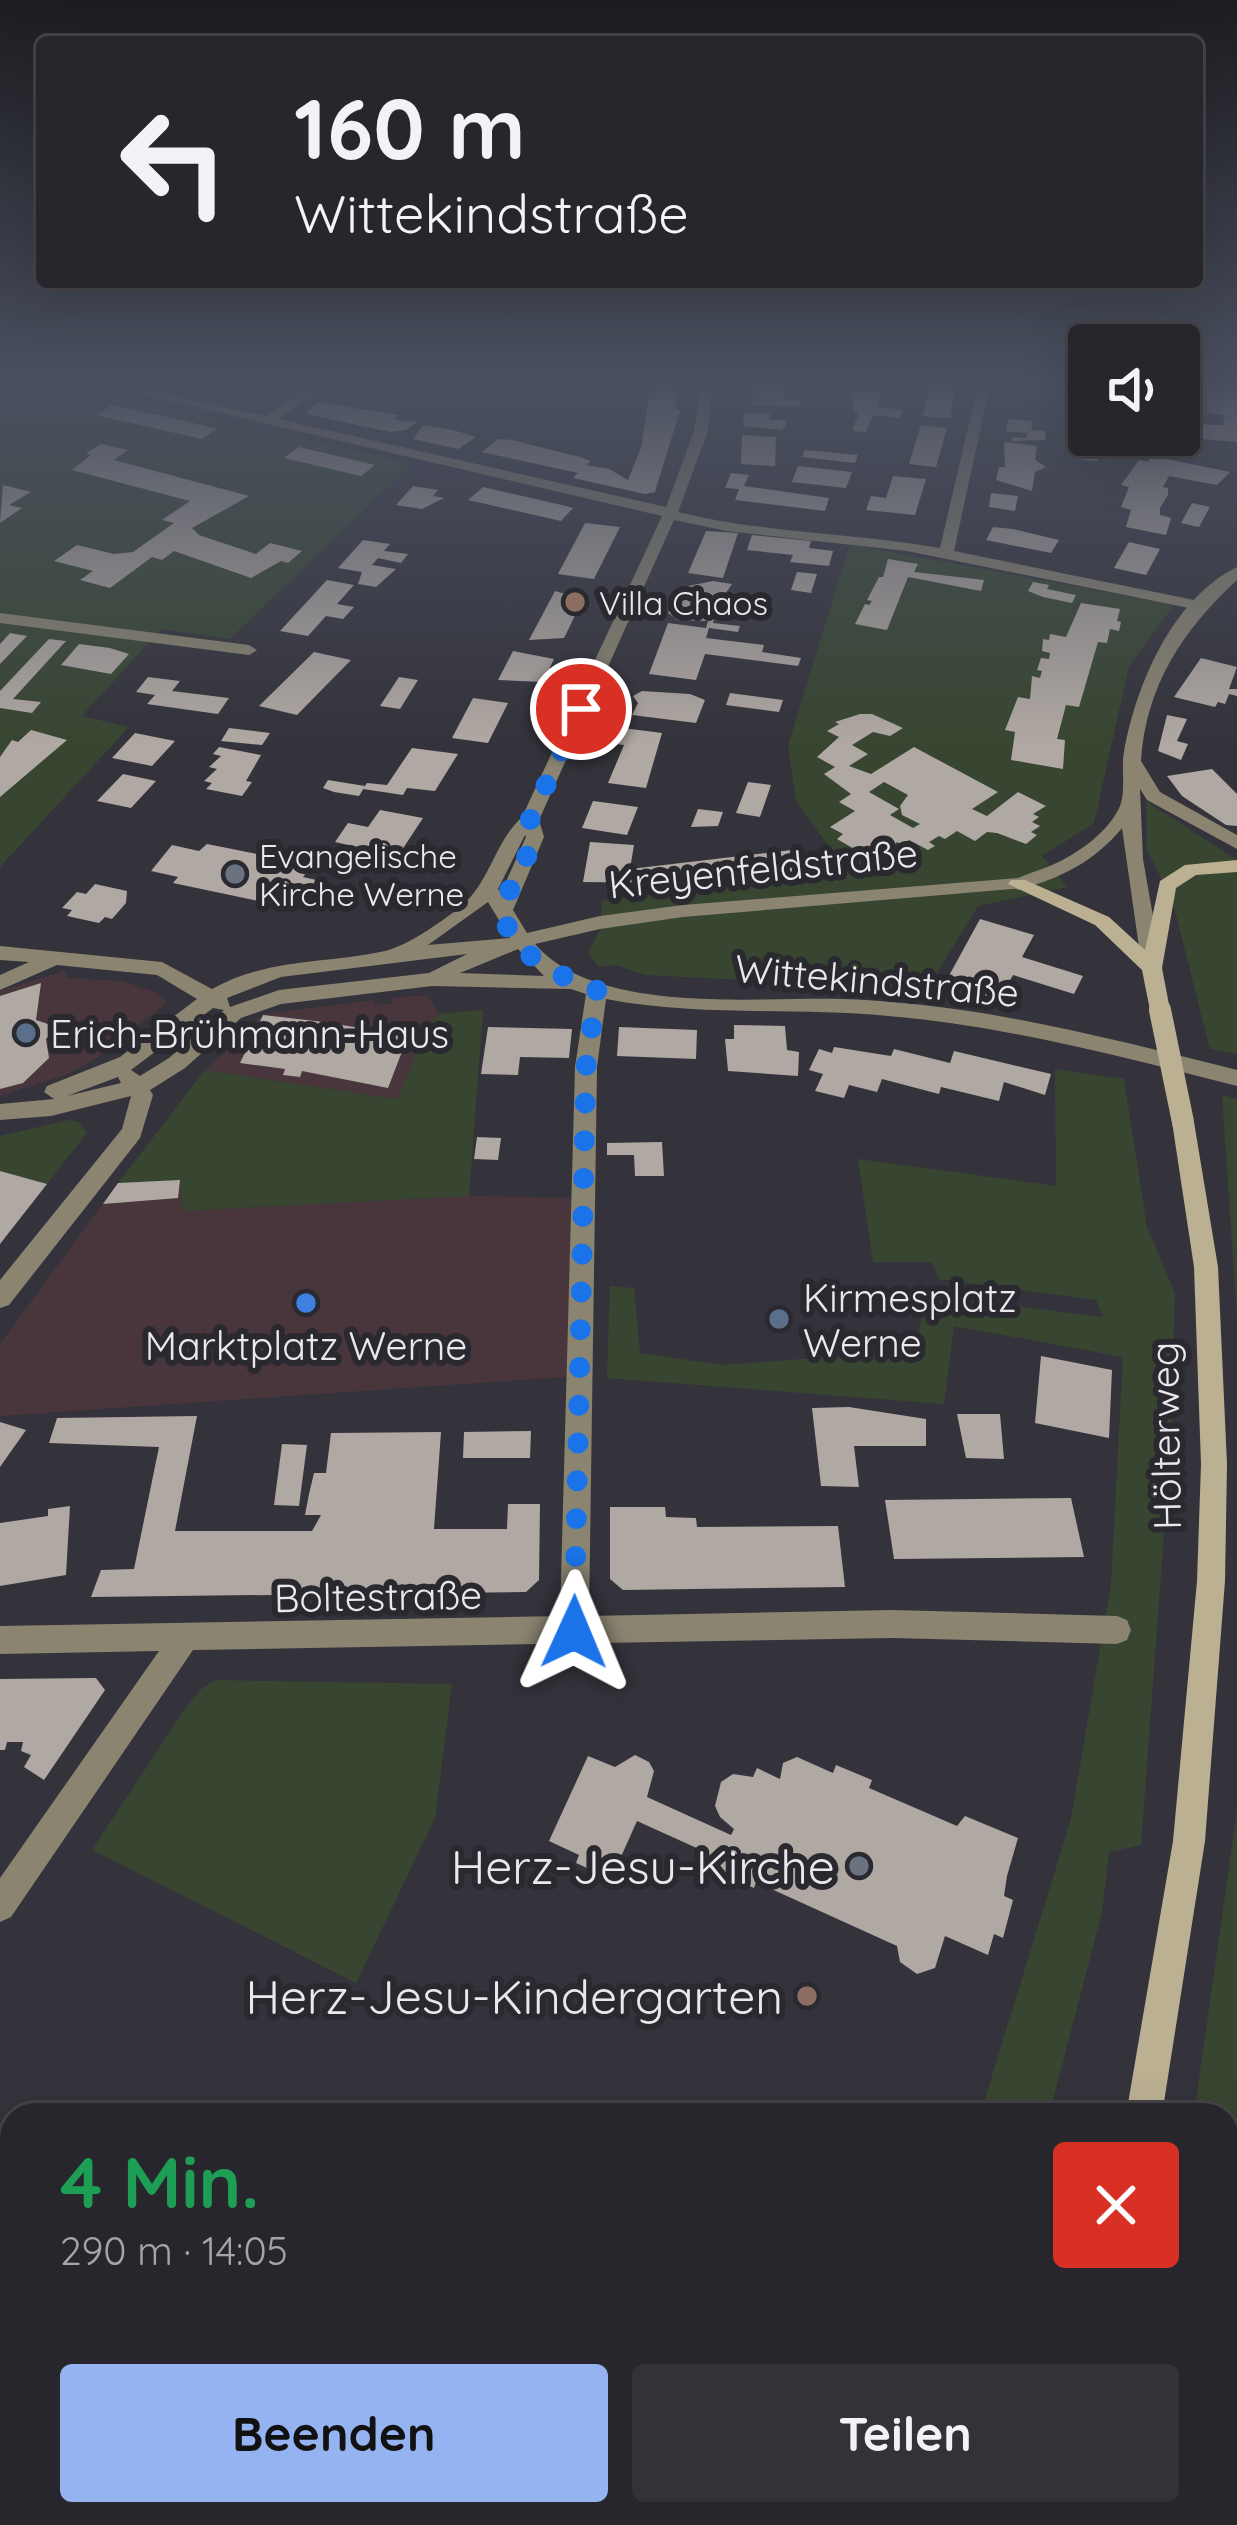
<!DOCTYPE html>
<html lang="de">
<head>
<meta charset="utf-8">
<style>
  body { margin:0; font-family:Quicksand,sans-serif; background:#333238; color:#f1f3f6; height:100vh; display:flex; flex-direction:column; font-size:45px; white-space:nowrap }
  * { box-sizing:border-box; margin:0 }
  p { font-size:39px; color:#a4a5a9 }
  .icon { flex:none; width:66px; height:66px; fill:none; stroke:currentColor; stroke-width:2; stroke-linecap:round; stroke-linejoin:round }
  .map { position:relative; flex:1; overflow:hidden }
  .drawer { position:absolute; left:0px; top:2103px; width:1239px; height:423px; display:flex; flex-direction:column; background:#27262c; border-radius:36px 36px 0 0; box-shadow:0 12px 48px #0002,0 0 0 3px #434348 }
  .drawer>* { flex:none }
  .banner { position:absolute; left:36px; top:36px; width:1167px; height:252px; border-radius:12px; box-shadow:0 12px 48px #0002,0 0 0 3px #434348; background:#27262c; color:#f1f3f6; overflow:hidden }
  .fabs { position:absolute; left:1068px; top:324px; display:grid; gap:24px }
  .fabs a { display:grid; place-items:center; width:132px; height:132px; border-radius:12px; background:#27262c; box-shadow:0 12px 48px #0002,0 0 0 3px #434348; font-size:60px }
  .pin { position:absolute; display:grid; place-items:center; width:102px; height:102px; color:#fff; margin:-51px; border:6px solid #fff; border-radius:50%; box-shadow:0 3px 12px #0007 }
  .me { position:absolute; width:132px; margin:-66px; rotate:1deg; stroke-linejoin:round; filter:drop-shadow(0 0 9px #0008) }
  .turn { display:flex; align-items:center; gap:42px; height:252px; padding:0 60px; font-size:54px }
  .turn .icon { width:156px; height:156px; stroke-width:2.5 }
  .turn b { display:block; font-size:84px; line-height:102px }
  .round { display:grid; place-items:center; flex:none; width:126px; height:126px; border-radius:12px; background:#333238 }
  .overview { display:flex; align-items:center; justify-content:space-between; height:204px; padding:0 60px }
  h1 { font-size:72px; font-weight:800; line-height:90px; color:#1e9e55 }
  .action { display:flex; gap:24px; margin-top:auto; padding:24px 60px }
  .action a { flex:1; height:138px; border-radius:12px; background:#95b2f1; color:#111; font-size:48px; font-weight:800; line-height:138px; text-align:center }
  .action a+a { background:#333238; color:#f1f3f6 }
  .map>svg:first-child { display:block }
</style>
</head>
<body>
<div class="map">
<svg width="1237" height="2525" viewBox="0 0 1237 2525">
  <rect width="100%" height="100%" fill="#34333b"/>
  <g fill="#49363d">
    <path d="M64,971L68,978L121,981L155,992L168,1002L94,1060L68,1074L0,1096V991Z"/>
    <path d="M427,995L439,1014L430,1022L397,1099L205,1070L264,1014L374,1000L375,1005L393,1003V998Z"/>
    <path d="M180,1180L183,1211L469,1196L583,1198L579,1376L0,1416V1344L118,1183Z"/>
  </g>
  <g fill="#384631">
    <path d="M0,389H88L412,464L230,639L161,629L82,716L129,727L0,867Z"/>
    <path d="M850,544L1174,605L1129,666L1094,823L1042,856L1067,887L978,906L927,989L646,975L615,965L599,967L588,953L600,930L602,901L845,869L796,801L788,745Z"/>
    <path d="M1146,801L1237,860V1054L1210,1049L1172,899L1147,850Z"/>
    <path d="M483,1010L469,1196L183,1211L180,1181L118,1183L205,1070L397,1099L430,1022L439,1014Z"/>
    <path d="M1055,1069L1124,1079L1147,1227L1175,1293L1171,1439L1141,1845L1109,1852L1102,1912L1049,2115H980L1071,1819L1111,1584L1123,1357L954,1326L944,1404L607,1378L610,1286L634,1288L640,1353L723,1365L911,1351L917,1343L925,1295L1103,1317L1096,1300L939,1279L932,1262H873L858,1159L1056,1186Z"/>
    <path d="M1222,1095L1237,1099V1317Z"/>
    <path d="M69,1120L79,1122L87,1133L47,1184L0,1171V1136Z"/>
    <path d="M216,1680L452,1684L435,1818L356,1983L92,1850L184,1710L201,1689Z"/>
    <path d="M1237,1810V2525H1116L1118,2514H1227V2115H1194Z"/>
  </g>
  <g fill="#b0a8a2" fill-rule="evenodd">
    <path d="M650,389H677L676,410H680L655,492L645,494L573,478L578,473L482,452L498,439L512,440L580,457L591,461L586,465L609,469L628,480L641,448Z"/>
    <path d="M753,389H785V400H799L800,406L753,405Z"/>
    <path d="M929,389H955L950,418L923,416Z"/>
    <path d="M1207,389H1237V442L1179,437V424L1223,425L1225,415L1207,413Z"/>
    <path d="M853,390L882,391L876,407L903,410L900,418L873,415L866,432L852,431L859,412H854Z"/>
    <path d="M317,402L399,415L394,419L406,422L418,421L406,430L390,432L306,414Z"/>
    <path d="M112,405L181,420L217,429L202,439L96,415Z"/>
    <path d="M744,413L770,414L769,420H786V425L782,430L743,426Z"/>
    <path d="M1008,419L1033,421L1031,430L1046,431L1045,440L1011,441L1012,437L1026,438L1027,433L1006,431Z"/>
    <path d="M423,425L453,430L476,437L458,449L413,439Z"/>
    <path d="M921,425L947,428L936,467L909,464Z"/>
    <path d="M1081,431L1101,435L1097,461L1079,459Z"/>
    <path d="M742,435L776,437L775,466L741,464Z"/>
    <path d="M1004,442L1037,446L1035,460L1046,467L1035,472L1032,491L996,480L999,467H1005Z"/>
    <path d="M101,444L128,450L114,460L249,496L192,528L199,535L256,554L270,543L302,551L288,563L281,561L251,578L174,551L162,560L152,557L110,588L80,580L93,571L54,561L77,545L114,554L133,552L174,523L162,520L190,501L72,470L91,455L86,453Z"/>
    <path d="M299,447L375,465L361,476L284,458Z"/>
    <path d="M805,450L858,455L855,463L802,457Z"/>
    <path d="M1152,456L1230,472L1217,485L1169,476L1163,487L1168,488V495L1160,508V515L1171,518L1166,535L1126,527L1131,510L1121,507L1129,487L1121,485L1139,460L1148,462Z"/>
    <path d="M798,466L852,472L846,488L792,482Z"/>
    <path d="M731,473L749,475L744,486L829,498L825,511L735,500L739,489L725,488Z"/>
    <path d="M893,476L926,479L915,515L866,510L871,496L886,498Z"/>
    <path d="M3,485L31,492L9,505L22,508L0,523Z"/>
    <path d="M413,486L438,490L433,496L444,498L422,509L396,505Z"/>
    <path d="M483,487L562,505L573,508L561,521L468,500Z"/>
    <path d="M991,493L1018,496L1015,511L989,507Z"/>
    <path d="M1192,503L1210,507L1199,527L1181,523Z"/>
    <path d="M585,523L620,527L594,579L558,574Z"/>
    <path d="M993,527L1013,529L1059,540L1051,553L986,540Z"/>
    <path d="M706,531L738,533L723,578L688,573Z"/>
    <path d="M752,535L811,541L809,548L833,551L829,566L790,562L793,555L747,550Z"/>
    <path d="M363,540L390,544L384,551L408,554L401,563L378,558L372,565L396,569L376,587L358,584L362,572L338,568Z"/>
    <path d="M1129,542L1160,549L1146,575L1114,568Z"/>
    <path d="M888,559L918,564L914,572L984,580L981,591L908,577L887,630L855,624L865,604L869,605L872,601L867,600L879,577H883Z"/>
    <path d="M797,572L817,574L811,593L791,590Z"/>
    <path d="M327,580L354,585L337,604L354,607L343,619L326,616L308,636L280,631Z"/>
    <path d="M713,581L732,584L723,597L718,596L713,623L740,626L738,632L709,628L706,638L764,645L762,652L801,658L798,666L705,654L696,680L649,674L668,623L706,628L708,621L678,620L668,613L683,594L678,588Z"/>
    <path d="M1033,582L1049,585L1047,589L1076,595L1072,603L1043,597L1028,591Z"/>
    <path d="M555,591L583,599L567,632L564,638L529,640Z"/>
    <path d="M1081,603L1120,609L1117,621L1121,622L1119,631L1110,629L1107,643L1098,642L1079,707L1066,705L1057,739L1065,740L1063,769L1011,760L1015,732L1005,730L1018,697L1030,699L1032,676L1040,678L1042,671L1037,670L1041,658L1049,659L1050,653L1042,651L1043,639L1049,640L1050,634L1066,637Z"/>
    <path d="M10,633L27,636L0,664V644Z"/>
    <path d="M49,639L66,641L13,699L41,702L32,713L0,708V691Z"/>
    <path d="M79,644L110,648L129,654L111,674L61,665Z"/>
    <path d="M513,651L554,659L543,682L498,680Z"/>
    <path d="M314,652L351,660L297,715L259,706Z"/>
    <path d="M1201,658L1237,667L1229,689H1237V696L1229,694L1225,704L1218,702L1215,707L1174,697Z"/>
    <path d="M148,677L180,681L172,691L229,698L218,714L147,704L155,695L136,692Z"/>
    <path d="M399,677L418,680L400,709L380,706Z"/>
    <path d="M642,691L690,694L705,700L696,723L632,715L638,703L633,696Z"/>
    <path d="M730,693L783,700L779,712L726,705Z"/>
    <path d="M473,698L508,703L488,743L452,738Z"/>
    <path d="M860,714H872L903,728L890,736L873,732L852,745L868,754L849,766L871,774L914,747L998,792L972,809L987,816L1018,792L1046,806L1033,814L1039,817L1032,822L1040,826L1031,832L1037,835L1026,844L997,833L987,832L975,841L957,831L945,839L939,836L929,842L935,846L928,850L909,840L902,845L897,842L883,857L870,850L863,854L837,839L843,834L830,827L855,811L839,802L851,794L824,774L835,767L817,757L839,737L827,731L839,724L835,722ZM884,782L908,795L900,806L902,815L920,824L913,828L890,815L899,809L869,792Z"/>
    <path d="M1167,715L1187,719L1177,741L1188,744L1181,760L1158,751Z"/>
    <path d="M229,728L270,733L262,745L221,741Z"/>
    <path d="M623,728L662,733L646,788L608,783L624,745L616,744Z"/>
    <path d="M31,730L67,740L0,797V757L12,740L18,742Z"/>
    <path d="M135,733L175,741L152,766L112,758Z"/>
    <path d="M219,747L261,755L246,781L252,782L242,796L206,789L212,783L204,781L217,769L209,767L221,756L213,754Z"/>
    <path d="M412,748L458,754L435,791L407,788L403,795L363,789L367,783L387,785Z"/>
    <path d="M1212,769L1237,794V826L1226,825L1182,796L1167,776Z"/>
    <path d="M123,774L156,781L131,808L97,801Z"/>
    <path d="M328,780L365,786L359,796L334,792L323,788Z"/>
    <path d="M748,782L771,785L760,817L736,813Z"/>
    <path d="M593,801L638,807L627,835L582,828Z"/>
    <path d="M698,809L723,812L718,826L691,827Z"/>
    <path d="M380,810L423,818L398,856L335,842L348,823L368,827Z"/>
    <path d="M590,842L634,845L630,869L792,850L802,875L661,889L659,883L583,882Z"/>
    <path d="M207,844L312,865L303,877L321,881L309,897L292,893L282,906L173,883L178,877L151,871L172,845L199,851Z"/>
    <path d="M95,884L127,891L126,903L112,919L105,917L99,923L67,916L72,910L62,908L77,892L86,894Z"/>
    <path d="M980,919L1034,935L1022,957L1083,976L1074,994L1013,975L999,1000L945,983Z"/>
    <path d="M41,983L36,1020L57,1027L46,1039L49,1058L23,1083L0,1089V996Z"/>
    <path d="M263,1015L324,1022L408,1036L388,1088L302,1071L300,1077L283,1075L285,1069L240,1063Z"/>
    <path d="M734,1025L785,1026L787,1050L799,1052L798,1076L728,1071L725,1039H734Z"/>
    <path d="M488,1027L572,1029L569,1058L520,1057L518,1075L481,1074Z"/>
    <path d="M619,1027L697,1030L696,1059L617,1056Z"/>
    <path d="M834,1047L891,1056L894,1049L950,1063L954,1051L1051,1074L1045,1095L1004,1082L999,1101L941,1087L939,1094L882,1079L877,1092L849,1085L844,1098L815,1091L823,1074L809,1070L819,1049L832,1053Z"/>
    <path d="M477,1137L501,1138L498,1160L474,1159Z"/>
    <path d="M662,1142L664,1176H635L634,1155H607V1143Z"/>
    <path d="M0,1171L47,1184L0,1244Z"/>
    <path d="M180,1180L178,1198L103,1204L118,1183Z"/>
    <path d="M1041,1356L1112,1370L1109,1438L1035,1423Z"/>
    <path d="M849,1407L926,1419V1446H854L859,1487L821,1486L812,1408Z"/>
    <path d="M957,1414H1000L1004,1459L966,1458Z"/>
    <path d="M197,1416L175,1531H312L321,1515H305L309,1494L314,1473H326L331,1433L441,1432L434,1529H507L508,1504H540L539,1580L526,1592L91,1597L101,1570L134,1569L159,1447L49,1443L57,1418Z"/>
    <path d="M0,1422L26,1430L0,1467Z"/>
    <path d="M531,1431L530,1458H463L464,1432Z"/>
    <path d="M282,1444L307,1445L299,1506L274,1505Z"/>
    <path d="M1071,1498L1084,1557L894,1559L885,1500Z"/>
    <path d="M70,1506L66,1575L0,1586V1523L48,1516V1509Z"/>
    <path d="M610,1507H665L666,1517L696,1518L697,1527L838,1526L845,1587L623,1590L610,1579Z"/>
    <path d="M96,1678L105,1690L44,1780L24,1767L31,1755L21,1751L23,1742H7L5,1750H0V1679Z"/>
    <path d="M635,1755L649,1762L654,1771L647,1797L731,1835L734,1829L720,1817L715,1806L721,1782L733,1774L753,1777L757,1768L780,1779L783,1763L797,1757L833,1773L836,1765L872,1780L869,1788L957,1826L965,1816L1018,1838L1007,1876L1004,1896L1013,1900L1003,1938L994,1934L988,1955L945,1936L935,1968L917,1974L900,1962L897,1946L756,1882L754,1888L710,1868L697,1859L701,1850L637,1821L611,1879L576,1863L579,1855L549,1841L588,1756L615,1767Z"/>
    <path d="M12,2444V2514H246L240,2525H16L0,2514V2466Z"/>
    <path d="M431,2514H622L618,2525H427Z"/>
  </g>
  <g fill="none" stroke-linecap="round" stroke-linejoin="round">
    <g fill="#8a8471" fill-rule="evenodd">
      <path d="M118,389H140L265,416L305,389H319L278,419L666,507L694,431L700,389H712L708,431L678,512C761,533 854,533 940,548L977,389H989L954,551L1204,602V608L1199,610L907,551L727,531L674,520L539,820L544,837L513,910L527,933L600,916L683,905L1018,878L1025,880V888L683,917L600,929L535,944C596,1015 754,997 841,999C884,1000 926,1005 969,1011C1059,1025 1148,1048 1237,1070V1086C1122,1057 1007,1026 888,1016C794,1007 700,1017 606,999L597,1067L589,1616L892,1610L1117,1616L1127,1620L1131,1630L1127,1640L1117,1644L892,1638L193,1650L11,1917L0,1922V1878L159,1651L0,1654V1626L560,1616L575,1067L586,994L571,989L432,986L281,1004L241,1018L185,1068L150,1090L153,1095L140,1138L9,1305L0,1308V1280L122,1129L131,1096L51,1116L0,1120V1104L54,1099L44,1092L47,1086L120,1057L197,999L157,975L57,965L0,990V975L29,962L0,960V946L162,962L212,989C267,958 325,964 385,951C409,945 439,923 458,909C490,884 493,844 522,817L662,516ZM525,835L526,837L501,893L498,889ZM488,902L510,938L428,945ZM518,949L544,976L460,973ZM467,954L429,973L279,990L230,1007L227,998L281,977ZM213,1008L224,1010L169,1058L140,1076L131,1070ZM118,1077L121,1083L67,1096Z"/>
      <path d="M1082,389H1089V393L1084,392Z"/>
      <path d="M0,613L249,645L257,650L249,655L0,623Z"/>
    </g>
    <path fill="#8a8471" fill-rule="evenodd" d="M1237,567V580C1183,630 1146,685 1141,761L1160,792L1237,835V849L1147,800L1140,789L1143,859L1162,968L1152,975L1142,968L1122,828C1094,862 1061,878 1018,890L1008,884C1020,875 1036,872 1050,866C1076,855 1109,832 1120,806C1126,791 1121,767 1124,752C1136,685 1172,599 1237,567Z"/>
    <g fill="#bbb092" fill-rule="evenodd">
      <path d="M1237,860V872L1196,875L1176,888L1162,968L1170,1010L1160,1017L1150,1010L1142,970L1095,925L1008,884L1011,880H1025L1109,917L1145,950L1160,881L1185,865Z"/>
      <path d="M1183,1114L1194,1122L1218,1267L1227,1464L1225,1581L1205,1841L1162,2115H1126L1173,1841L1197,1581L1201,1464L1194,1267L1172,1122Z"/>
      <path d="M1037,2514H1077L1075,2525H1035Z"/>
    </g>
    <path stroke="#bbb092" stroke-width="22" d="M1160,1010L1183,1122"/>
  </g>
  <linearGradient id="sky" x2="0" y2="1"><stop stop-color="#1d1c20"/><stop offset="0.52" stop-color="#4a5060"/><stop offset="1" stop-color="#4a5060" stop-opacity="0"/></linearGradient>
  <rect width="1237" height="742" fill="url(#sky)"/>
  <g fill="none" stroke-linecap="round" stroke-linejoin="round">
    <path stroke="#1a73e8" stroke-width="21" stroke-dasharray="0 37.8" d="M574,1632L586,1067L597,989C566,981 499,948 505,908C509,875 540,855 530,820L581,709"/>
  </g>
  <g fill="#8d6e63" stroke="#2a2930" stroke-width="4.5">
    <circle cx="575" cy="602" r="12"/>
    <circle cx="807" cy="1996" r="12"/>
  </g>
  <g fill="#6b7280" stroke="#2a2930" stroke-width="4.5">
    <circle cx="235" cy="874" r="12"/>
    <circle cx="859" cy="1866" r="12"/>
  </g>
  <g fill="#5c6f8a" stroke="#2a2930" stroke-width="4.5">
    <circle cx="26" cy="1033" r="12"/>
    <circle cx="779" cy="1319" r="12"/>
  </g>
  <circle fill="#3f7fe0" stroke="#2a2930" stroke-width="4.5" cx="306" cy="1303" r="12"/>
  <g text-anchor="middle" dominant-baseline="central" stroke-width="12" stroke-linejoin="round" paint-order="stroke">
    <g font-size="33" fill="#e9e9ed" stroke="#2a2930" text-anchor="start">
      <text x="599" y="602">Villa Chaos</text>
      <text x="259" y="855">Evangelische<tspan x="259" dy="38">Kirche Werne</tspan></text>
    </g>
    <g font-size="39" fill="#e9e9ed" stroke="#2a2930">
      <text transform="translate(763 868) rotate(-6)">Kreyenfeldstraße</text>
      <text transform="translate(877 980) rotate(5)">Wittekindstraße</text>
      <text transform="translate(1165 1436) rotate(-91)">Hölterweg</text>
      <text transform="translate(378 1596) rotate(-1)">Boltestraße</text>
    </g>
    <g font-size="39" fill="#e9e9ed" stroke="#2a2930" text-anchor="start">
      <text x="50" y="1033">Erich-Brühmann-Haus</text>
      <text x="803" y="1297">Kirmesplatz<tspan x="803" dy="45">Werne</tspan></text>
      <text x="306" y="1345" text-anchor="middle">Marktplatz Werne</text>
    </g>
    <g font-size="48" fill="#e9e9ed" stroke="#2a2930" text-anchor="end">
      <text x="835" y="1866">Herz-Jesu-Kirche</text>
      <text x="783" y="1996">Herz-Jesu-Kindergarten</text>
    </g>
  </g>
</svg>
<div class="fabs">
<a><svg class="icon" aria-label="sound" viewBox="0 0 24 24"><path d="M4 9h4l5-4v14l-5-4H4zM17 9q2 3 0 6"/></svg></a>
</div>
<div class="pin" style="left:581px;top:709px;background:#d93025"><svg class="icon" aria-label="arrive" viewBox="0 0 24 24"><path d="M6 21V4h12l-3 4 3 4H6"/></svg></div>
<svg class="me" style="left:574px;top:1632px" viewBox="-20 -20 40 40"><path d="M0-17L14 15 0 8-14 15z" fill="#1a73e8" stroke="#fff" stroke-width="4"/></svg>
<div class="banner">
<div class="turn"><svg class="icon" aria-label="left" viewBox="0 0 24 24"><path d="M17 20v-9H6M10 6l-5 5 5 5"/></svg><div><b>160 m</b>Wittekindstraße</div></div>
</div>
<section class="drawer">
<div class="overview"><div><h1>4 Min.</h1><p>290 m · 14:05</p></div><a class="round" style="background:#d93025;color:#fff"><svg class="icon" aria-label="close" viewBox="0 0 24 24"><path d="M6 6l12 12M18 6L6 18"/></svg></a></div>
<div class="action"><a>Beenden</a><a>Teilen</a></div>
</section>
</div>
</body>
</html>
